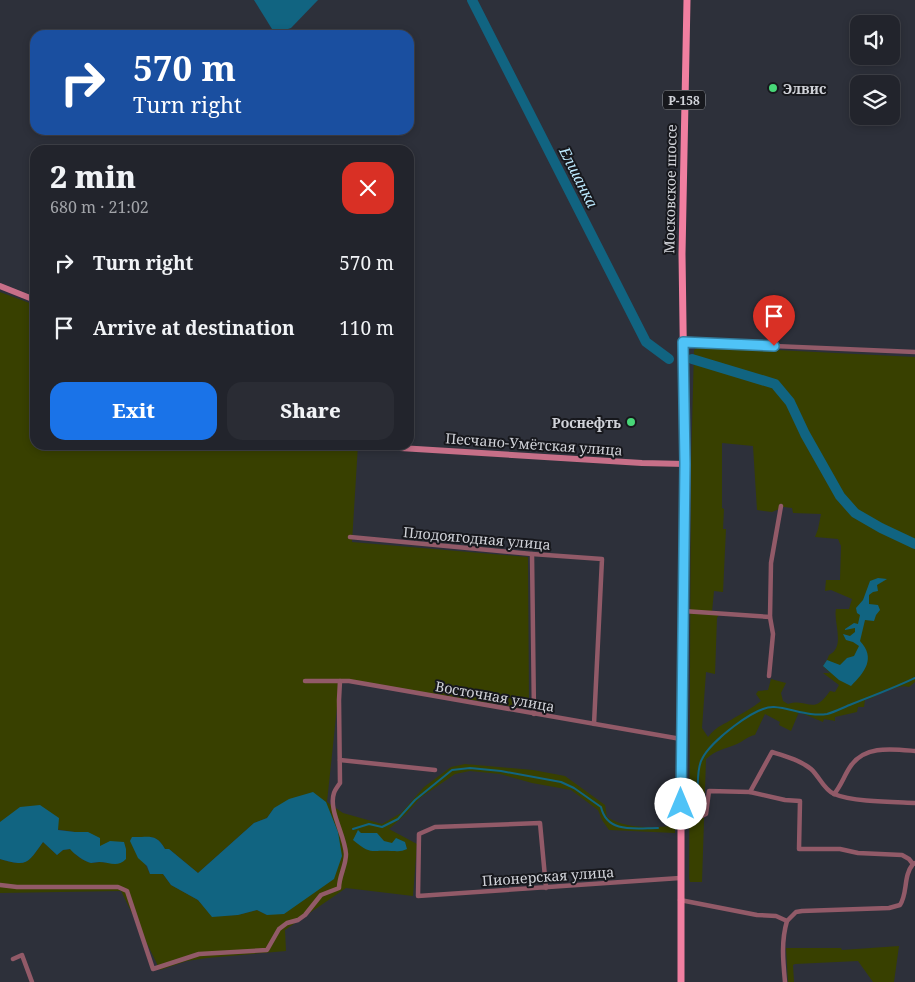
<!DOCTYPE html>
<html lang="en">
<head>
<meta charset="utf-8">
<style>
  body { margin:0; font-family:"Noto Serif",serif; background:#2a2c34; color:#f1f3f6; height:100vh; display:flex; flex-direction:column; font-size:19px; white-space:nowrap }
  * { box-sizing:border-box; margin:0 }
  p { font-size:16px; color:#a2a4a9 }
  .icon { flex:none; width:28px; height:28px; fill:none; stroke:currentColor; stroke-width:2; stroke-linecap:round; stroke-linejoin:round }
  .map { position:relative; flex:1; overflow:hidden }
  .details { position:absolute; left:30px; top:145px; width:384px; height:305px; display:flex; flex-direction:column; background:#22242c; border-radius:15px; box-shadow:0 2px 8px #0003,0 0 0 1px #3f4148 }
  .details>* { flex:none }
  .hud { position:absolute; left:30px; top:30px; width:384px; height:105px; border-radius:15px; box-shadow:0 2px 8px #0003,0 0 0 1px #3f4148; background:#1a4fa0; color:#fff; overflow:hidden }
  .fabs { position:absolute; left:850px; top:15px; display:grid; gap:10px }
  .fabs a { display:grid; place-items:center; width:50px; height:50px; border-radius:10px; background:#22242c; box-shadow:0 2px 8px #0003,0 0 0 1px #3f4148; font-size:25px }
  .pin { position:absolute; display:grid; place-items:center; width:42px; height:42px; color:#fff; margin:-51px -21px; border-radius:50% 50% 50% 0; rotate:-45deg; box-shadow:0 0 5px #0007 }
  .pin .icon { rotate:45deg }
  .me { position:absolute; width:55px; margin:-28px; rotate:0deg; stroke-linejoin:round; filter:drop-shadow(0 0 4px #0008) }
  .turn { display:flex; align-items:center; gap:18px; height:105px; padding:0 20px; font-size:22px }
  .turn .icon { width:65px; height:65px; stroke-width:2.5 }
  .turn b { display:block; font-size:35px; line-height:42px }
  .round { display:grid; place-items:center; flex:none; width:52px; height:52px; border-radius:15px; background:#2a2c34 }
  .overview { display:flex; align-items:center; justify-content:space-between; height:85px; padding:0 20px }
  h1 { font-size:30px; font-weight:800; line-height:38px }
  .button { display:flex; gap:10px; margin-top:auto; padding:10px 20px }
  .button a { flex:1; height:58px; border-radius:15px; background:#1a73e8; color:#fff; font-size:20px; font-weight:800; line-height:58px; text-align:center }
  .button a+a { background:#2a2c34; color:#f1f3f6 }
  ul { padding:0; list-style:none }
  li { display:flex; align-items:center; gap:15px; height:65px; padding:0 20px }
  li div { flex:1 }
  li b { display:block; font-size:19px }
  li em { font-style:normal }
  .map>svg:first-child { display:block }
</style>
</head>
<body>
<div class="map">
<svg width="915" height="982" viewBox="0 0 915 982">
  <rect width="100%" height="100%" fill="#2d303a"/>
  <g fill="#384000" fill-rule="evenodd">
    <path d="M0,292L35,305V445H358L352,542L528,557L529,709L340,679L327,802L343,813L382,824L401,813L424,787L451,767L465,764L533,770L565,776L605,805L607,817C628,830 652,827 675,826V833L609,830L602,820L598,810L571,790L532,783L500,774L470,771L455,774L420,798L407,813L389,829L417,844L413,896L346,888L285,930L286,951L207,958L187,961L160,970L121,891L0,893V859C27,867 27,864 43,842L57,855L63,850L71,849C74,855 85,862 92,863C98,863 100,861 105,863L99,847L88,832H75L3,821L0,822ZM274,808L267,915L257,910L238,915L212,916L198,900L171,885L163,874H150L132,838C147,838 156,832 165,849H169L198,873L254,823L267,818Z"/>
    <path d="M700,346L915,357V682L909,687C900,684 894,691 886,689L872,698L865,700L864,707H858L857,712L835,717V721L824,719L823,722L799,712L791,731L779,725L780,722L765,714L755,735C748,736 744,741 737,744C725,749 716,750 706,759L702,882H690L689,878L691,464L694,350ZM722,443L753,446L757,510L772,512L784,507L792,508L793,513L821,514L818,529L815,537L838,539L841,546L840,580H826L825,591L831,590L852,599L849,609H836C833,622 846,647 829,655L827,660L823,666L830,673H823L839,685L835,692L830,691C812,717 809,697 788,704L783,701L781,693L786,683L771,679L768,690L758,691L756,694L761,701C752,708 743,713 734,718C722,726 718,725 708,737L702,728L706,672L715,674L717,618L720,613L712,612L714,591L723,592L726,529H723L724,509L722,508Z"/>
    <path d="M899,946L894,982H873L858,961L795,964L793,965L794,982H788L786,948H841L842,950Z"/>
  </g>
  <g fill="#116481">
    <path d="M254,0H318L291,28L282,31L272,29Z"/>
    <path d="M878,578L887,579L877,585L878,591L873,592L869,595V604L878,605L880,610L876,615L874,621L865,620L860,641C876,658 865,672 851,686L839,680L823,666L827,660L840,665L847,658L854,656L859,646L853,642L846,640L843,634L850,636L855,632V628L845,630V629L854,623L858,624L860,615L857,613L856,608L863,600L870,581Z"/>
    <path d="M313,792L326,802L338,832L342,856L334,879L284,914L267,915L257,910L238,915L212,917L198,900L171,885L163,874H150L147,866L138,858L130,841L132,837C147,838 156,832 165,849H169L198,873L254,823L267,818L274,808L289,799Z"/>
    <path d="M40,805L59,818L58,830L75,832H88L100,838V846L110,841L124,842L126,849V859C117,868 110,862 99,862C96,862 93,863 91,863C85,862 74,854 70,849L63,850L57,855L43,842C27,864 28,867 0,859V822L20,807Z"/>
    <path d="M358,830L361,833H377L384,841L392,843L396,838L405,842L407,849C401,852 398,851 391,851C370,850 371,855 353,840Z"/>
  </g>
  <g fill="none" stroke-linecap="round" stroke-linejoin="round">
    <g stroke="#116481" stroke-width="2">
      <path d="M697,797C699,785 696,770 702,759C710,742 755,706 774,707C791,708 809,717 827,714C835,712 844,707 852,704C873,696 894,688 915,678"/>
      <path d="M353,829L369,824L382,827L398,819L415,800L452,770L470,768L501,771L561,782L574,788L601,807C607,834 636,828 658,828"/>
    </g>
    <g stroke="#116481" stroke-width="10">
      <path d="M472,0L646,342L669,359"/>
      <path d="M692,359L775,384L790,402L805,434L840,496L855,513L881,528L915,544"/>
    </g>
    <g stroke="#925a68" stroke-width="4.5">
      <path d="M683,342L915,352"/>
      <path d="M350,537L532,554L602,559L594,724"/>
      <path d="M532,554L534,714"/>
      <path d="M683,611L770,617"/>
      <path d="M769,676L773,634L770,617L771,563L781,506"/>
      <path d="M305,681H349L681,739"/>
      <path d="M340,760L435,770"/>
      <path d="M750,792L772,752C785,756 800,760 811,769C819,776 824,790 834,794C853,802 894,802 915,803"/>
      <path d="M834,794C841,786 844,776 850,767C864,745 892,749 915,751"/>
      <path d="M681,820H693L706,814L709,791L750,792L785,800L800,801L799,849H840L858,853L902,855L909,859L913,864L915,863"/>
      <path d="M0,885L17,887H118L127,891L153,969L199,954L267,950L279,929L287,923L298,920L305,915L321,895L339,888C339,876 346,866 346,854C345,835 328,810 334,793C335,790 338,786 340,783L339,700L340,681"/>
      <path d="M546,888L540,823L435,827L419,834L418,896L680,878"/>
      <path d="M680,900L757,915L776,916L787,921L796,912L802,911L889,908L900,905C908,893 903,876 913,864"/>
      <path d="M13,959L22,955L32,982"/>
      <path d="M785,982C783,961 781,941 787,921"/>
    </g>
    <g stroke="#c76f88" stroke-width="6">
      <path d="M0,286L35,300"/>
      <path d="M382,445L400,448L642,463L685,464"/>
    </g>
    <path stroke="#f17fa0" stroke-width="7" d="M681,982V739L685,464L682,254L687,0"/>
  </g>
  <g fill="none" stroke-linecap="round" stroke-linejoin="round">
    <defs>
      <path id="route" d="M681,804L685,464L683,342L774,346"/>
    </defs>
    <use href="#route" stroke="#337fa1" stroke-width="12"/>
    <use href="#route" stroke="#4fc3f7" stroke-width="9"/>
  </g>
  <g fill="#48d778" stroke="#17181d" stroke-width="2">
    <circle cx="773" cy="88" r="5"/>
    <circle cx="631" cy="422" r="5"/>
  </g>
  <g text-anchor="middle" dominant-baseline="central" stroke-width="4" stroke-linejoin="round" paint-order="stroke">
    <rect fill="#17181d" stroke="#989aa0" stroke-width="1" x="663" y="90.5" width="42" height="19" rx="4"/>
    <g font-size="12" font-weight="bold" fill="#d0d2d8">
      <text x="684" y="100">Р-158</text>
    </g>
    <g font-size="14" font-weight="bold" fill="#d0d2d8" stroke="#17181d" text-anchor="start">
      <text x="783" y="88">Элвис</text>
      <text x="621" y="422" text-anchor="end">Роснефть</text>
    </g>
    <g font-size="14" fill="#d0d2d8" stroke="#17181d">
      <text transform="translate(670 189) rotate(-89)">Московское шоссе</text>
      <text transform="translate(534 444) rotate(4)">Песчано-Умётская улица</text>
      <text transform="translate(477 538) rotate(5)">Плодоягодная улица</text>
      <text transform="translate(495 696) rotate(10)">Восточная улица</text>
      <text transform="translate(548 876) rotate(-4)">Пионерская улица</text>
    </g>
    <g font-size="15" font-style="italic" fill="#bce9fe" stroke="#17181d">
      <text transform="translate(579 177) rotate(63)">Елшанка</text>
    </g>
  </g>
</svg>
<div class="fabs">
<a><svg class="icon" aria-label="sound" viewBox="0 0 24 24"><path d="M4 9h4l5-4v14l-5-4H4zM17 9q2 3 0 6"/></svg></a>
<a><svg class="icon" aria-label="layers" viewBox="0 0 24 24"><path d="M12 4l9 5-9 5-9-5zM3 14l9 5 9-5"/></svg></a>
</div>
<div class="pin" style="left:774px;top:346px;background:#d93025"><svg class="icon" aria-label="arrive" viewBox="0 0 24 24"><path d="M6 21V4h12l-3 4 3 4H6"/></svg></div>
<svg class="me" style="left:681px;top:804px" viewBox="-20 -20 40 40"><circle r="19" fill="#fff"/><path d="M0-13L10 11 0 6-10 11z" fill="#4fc3f7"/></svg>
<div class="hud">
<div class="turn"><svg class="icon" aria-label="right" viewBox="0 0 24 24"><path d="M7 20v-9h11M14 6l5 5-5 5"/></svg><div><b>570 m</b>Turn right</div></div>
</div>
<section class="details">
<div class="overview"><div><h1>2 min</h1><p>680 m · 21:02</p></div><a class="round" style="background:#d93025;color:#fff"><svg class="icon" aria-label="close" viewBox="0 0 24 24"><path d="M6 6l12 12M18 6L6 18"/></svg></a></div>
<ul>
<li><svg class="icon" aria-label="right" viewBox="0 0 24 24"><path d="M7 20v-9h11M14 6l5 5-5 5"/></svg><div><b>Turn right</b></div><em>570 m</em></li>
<li><svg class="icon" aria-label="arrive" viewBox="0 0 24 24"><path d="M6 21V4h12l-3 4 3 4H6"/></svg><div><b>Arrive at destination</b></div><em>110 m</em></li>
</ul>
<div class="button"><a>Exit</a><a>Share</a></div>
</section>
</div>
</body>
</html>
